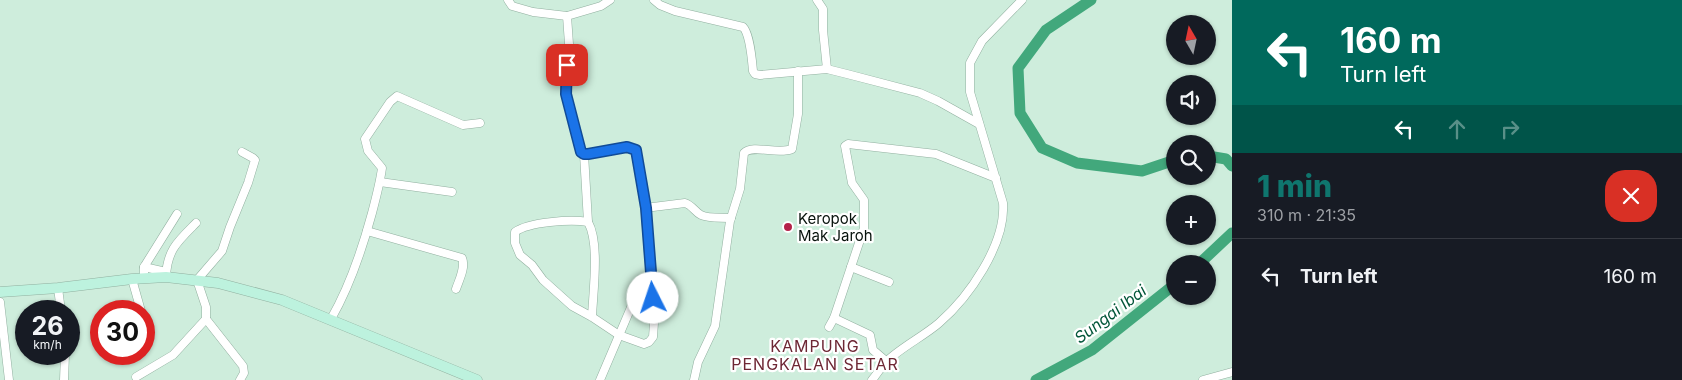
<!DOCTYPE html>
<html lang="en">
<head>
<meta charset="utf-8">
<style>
  body { margin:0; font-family:Inter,sans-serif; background:#242831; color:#f1f3f6; height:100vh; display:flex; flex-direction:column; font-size:19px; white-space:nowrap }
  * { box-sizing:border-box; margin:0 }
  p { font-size:16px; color:#9ea1a6 }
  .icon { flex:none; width:28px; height:28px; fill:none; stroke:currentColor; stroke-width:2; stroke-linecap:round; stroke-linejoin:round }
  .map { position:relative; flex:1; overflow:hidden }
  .panel { display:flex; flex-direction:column; background:#171b24; width:450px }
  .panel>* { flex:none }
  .hud { background:#00695c; color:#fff; overflow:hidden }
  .needle { width:32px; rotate:351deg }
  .fabs { position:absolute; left:1166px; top:15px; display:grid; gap:10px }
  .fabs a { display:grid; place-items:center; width:50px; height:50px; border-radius:50%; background:#171b24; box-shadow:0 1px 4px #0004; font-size:25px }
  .speed { position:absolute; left:15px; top:300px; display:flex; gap:10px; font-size:25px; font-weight:700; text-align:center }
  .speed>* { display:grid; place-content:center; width:65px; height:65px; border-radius:50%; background:#171b24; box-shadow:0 1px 4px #0004; line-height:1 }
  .speed small { font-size:12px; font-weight:400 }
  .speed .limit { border:8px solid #d22; background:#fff; color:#111 }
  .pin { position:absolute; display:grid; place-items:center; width:42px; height:42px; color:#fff; margin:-21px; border-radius:10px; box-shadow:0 2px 8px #0006 }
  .me { position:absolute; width:55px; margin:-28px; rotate:356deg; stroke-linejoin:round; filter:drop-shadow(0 0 4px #0008) }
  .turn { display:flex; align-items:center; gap:18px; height:105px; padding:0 25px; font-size:22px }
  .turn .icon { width:65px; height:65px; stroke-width:2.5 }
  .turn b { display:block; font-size:35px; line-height:42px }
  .lanes { display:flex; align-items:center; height:48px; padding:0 25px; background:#0003; justify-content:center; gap:25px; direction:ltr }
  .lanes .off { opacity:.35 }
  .round { display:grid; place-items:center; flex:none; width:52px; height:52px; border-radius:20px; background:#242831 }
  .summary { display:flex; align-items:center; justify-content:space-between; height:85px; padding:0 25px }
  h1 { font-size:30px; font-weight:800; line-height:38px; color:#0f766e }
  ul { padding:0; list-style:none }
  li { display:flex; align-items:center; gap:15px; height:75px; padding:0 25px; border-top:1px solid #363941 }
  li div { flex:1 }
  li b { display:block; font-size:19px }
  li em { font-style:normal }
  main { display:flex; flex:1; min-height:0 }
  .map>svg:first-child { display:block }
</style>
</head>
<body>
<main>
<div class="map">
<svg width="1232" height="380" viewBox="0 0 1232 380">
  <rect width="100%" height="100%" fill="#ceeddc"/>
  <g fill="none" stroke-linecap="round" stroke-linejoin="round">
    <g stroke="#42a87c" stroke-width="11">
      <path d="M1091,0L1046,30L1018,68L1020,113L1042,148L1077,163L1142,171L1175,160"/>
      <path d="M1208,156L1226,159L1232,166"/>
      <path d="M1199,264L1232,233"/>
      <path d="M1036,380L1092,350L1175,284"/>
    </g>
    <defs>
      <g id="minor">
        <path d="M508,0L512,6L533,12L567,16"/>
        <path d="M654,0L660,5L675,11L743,27C750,34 752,60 753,71L755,74L760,75L827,69L847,74L920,93L938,101L979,124"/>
        <path d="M817,0L823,9V30L827,69"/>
        <path d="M584,154L588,222"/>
        <path d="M380,182L452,192"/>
        <path d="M645,208L685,203C692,205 695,212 701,215C709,219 722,217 731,218"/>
        <path d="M367,231L462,258C466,267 459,280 456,289"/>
        <path d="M144,267L166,272"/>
        <path d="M851,267L889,282"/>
        <path d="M166,277C167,250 178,241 196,223"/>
        <path d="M144,278V267L177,214"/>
        <path d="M132,279L141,311"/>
        <path d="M58,288L61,311"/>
        <path d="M0,302L9,380"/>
        <path d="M592,317C593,292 600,243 588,222C571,219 528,222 515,232V243L520,255L532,265L543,280L572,306L592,317L619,335L644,344L649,342L653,337L654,323L645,208L643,185L636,150L627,147L588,154H584L581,152L565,90L569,44L567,16L601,6L610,0"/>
        <path d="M834,318L870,335L873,350L887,362"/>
        <path d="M206,319L243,366L244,373L240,380"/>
        <path d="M331,319C350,286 362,250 372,213C376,198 380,183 382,168L368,151L365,139L390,102L397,96L463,125L480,123"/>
        <path d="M829,327L834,318L864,228V200L852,183L845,146L848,144L936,154L996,178"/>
        <path d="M136,377L173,355L206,319V307L197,280L222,251L230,227L248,183L255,160L253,158L242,152"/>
        <path d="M64,380L65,354"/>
        <path d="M600,380L632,305L653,298"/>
        <path d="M694,380L698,362L715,326L730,221L740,189L744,153C753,144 778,155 792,149L798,114V71"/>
        <path d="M872,380C877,374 881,367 886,362C900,348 924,336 939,323C969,297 1006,244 1003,203L970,92V63L982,41L1022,0"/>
        <path d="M1203,380L1232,372"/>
      </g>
      <path id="secondary" d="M0,292L58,288L132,279L166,277L218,283L282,300L477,380"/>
    </defs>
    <use href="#minor" stroke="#92b0a0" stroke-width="9"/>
    <use href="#secondary" stroke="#92b0a0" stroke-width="11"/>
    <use href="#minor" stroke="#fff" stroke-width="8"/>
    <use href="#secondary" stroke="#bdf2de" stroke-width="10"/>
  </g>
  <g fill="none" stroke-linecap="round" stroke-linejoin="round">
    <defs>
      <path id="route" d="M567,65L566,94L581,152L584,154H588L627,147L636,150L646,208L653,298"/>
    </defs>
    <use href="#route" stroke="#114b97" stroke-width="12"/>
    <use href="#route" stroke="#1a73e8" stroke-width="9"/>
  </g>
  <circle fill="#b42249" stroke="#fff" stroke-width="2" cx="788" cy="227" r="5"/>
  <g text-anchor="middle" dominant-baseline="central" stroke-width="4.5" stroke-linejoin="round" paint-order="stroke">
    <g font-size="15" fill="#07120c" stroke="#fff" text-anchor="start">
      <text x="798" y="218">Keropok<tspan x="798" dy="17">Mak Jaroh</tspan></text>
    </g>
    <g font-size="16" font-style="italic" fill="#025639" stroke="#fff">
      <text transform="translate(1110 314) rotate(-37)">Sungai Ibai</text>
    </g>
    <g font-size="16" letter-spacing="1" fill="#6d2734" stroke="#fff">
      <text x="815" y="346">KAMPUNG<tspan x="815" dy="18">PENGKALAN SETAR</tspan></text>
    </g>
  </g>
</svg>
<div class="fabs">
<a><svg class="needle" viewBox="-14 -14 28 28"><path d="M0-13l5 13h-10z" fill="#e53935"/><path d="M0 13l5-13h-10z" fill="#9ea1a6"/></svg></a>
<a><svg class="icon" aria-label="sound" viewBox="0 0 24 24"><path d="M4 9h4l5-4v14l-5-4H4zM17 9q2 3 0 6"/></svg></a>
<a><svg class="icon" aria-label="search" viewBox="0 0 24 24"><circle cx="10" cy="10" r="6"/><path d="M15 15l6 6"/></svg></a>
<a>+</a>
<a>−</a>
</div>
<div class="speed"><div>26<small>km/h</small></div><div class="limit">30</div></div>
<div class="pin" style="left:567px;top:65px;background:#d93025"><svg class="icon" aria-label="arrive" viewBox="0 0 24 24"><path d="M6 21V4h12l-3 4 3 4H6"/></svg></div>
<svg class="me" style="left:653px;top:298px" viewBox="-20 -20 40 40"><circle r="19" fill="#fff"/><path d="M0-13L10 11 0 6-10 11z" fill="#1a73e8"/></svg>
</div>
<section class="panel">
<div class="hud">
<div class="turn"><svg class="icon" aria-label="left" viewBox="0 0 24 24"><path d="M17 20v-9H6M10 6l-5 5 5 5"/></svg><div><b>160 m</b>Turn left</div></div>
<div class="lanes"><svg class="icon" aria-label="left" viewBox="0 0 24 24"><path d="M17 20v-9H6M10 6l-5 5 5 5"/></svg><svg class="icon off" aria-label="ahead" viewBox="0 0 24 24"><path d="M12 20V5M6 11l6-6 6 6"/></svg><svg class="icon off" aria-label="right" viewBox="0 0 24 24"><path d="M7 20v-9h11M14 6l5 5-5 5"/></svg></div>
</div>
<div class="summary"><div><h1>1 min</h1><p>310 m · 21:35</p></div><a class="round" style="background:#d93025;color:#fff"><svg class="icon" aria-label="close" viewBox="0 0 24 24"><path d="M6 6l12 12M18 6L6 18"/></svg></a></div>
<ul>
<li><svg class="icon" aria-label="left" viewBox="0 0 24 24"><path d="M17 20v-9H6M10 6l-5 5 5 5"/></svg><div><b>Turn left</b></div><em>160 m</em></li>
</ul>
</section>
</main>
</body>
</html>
